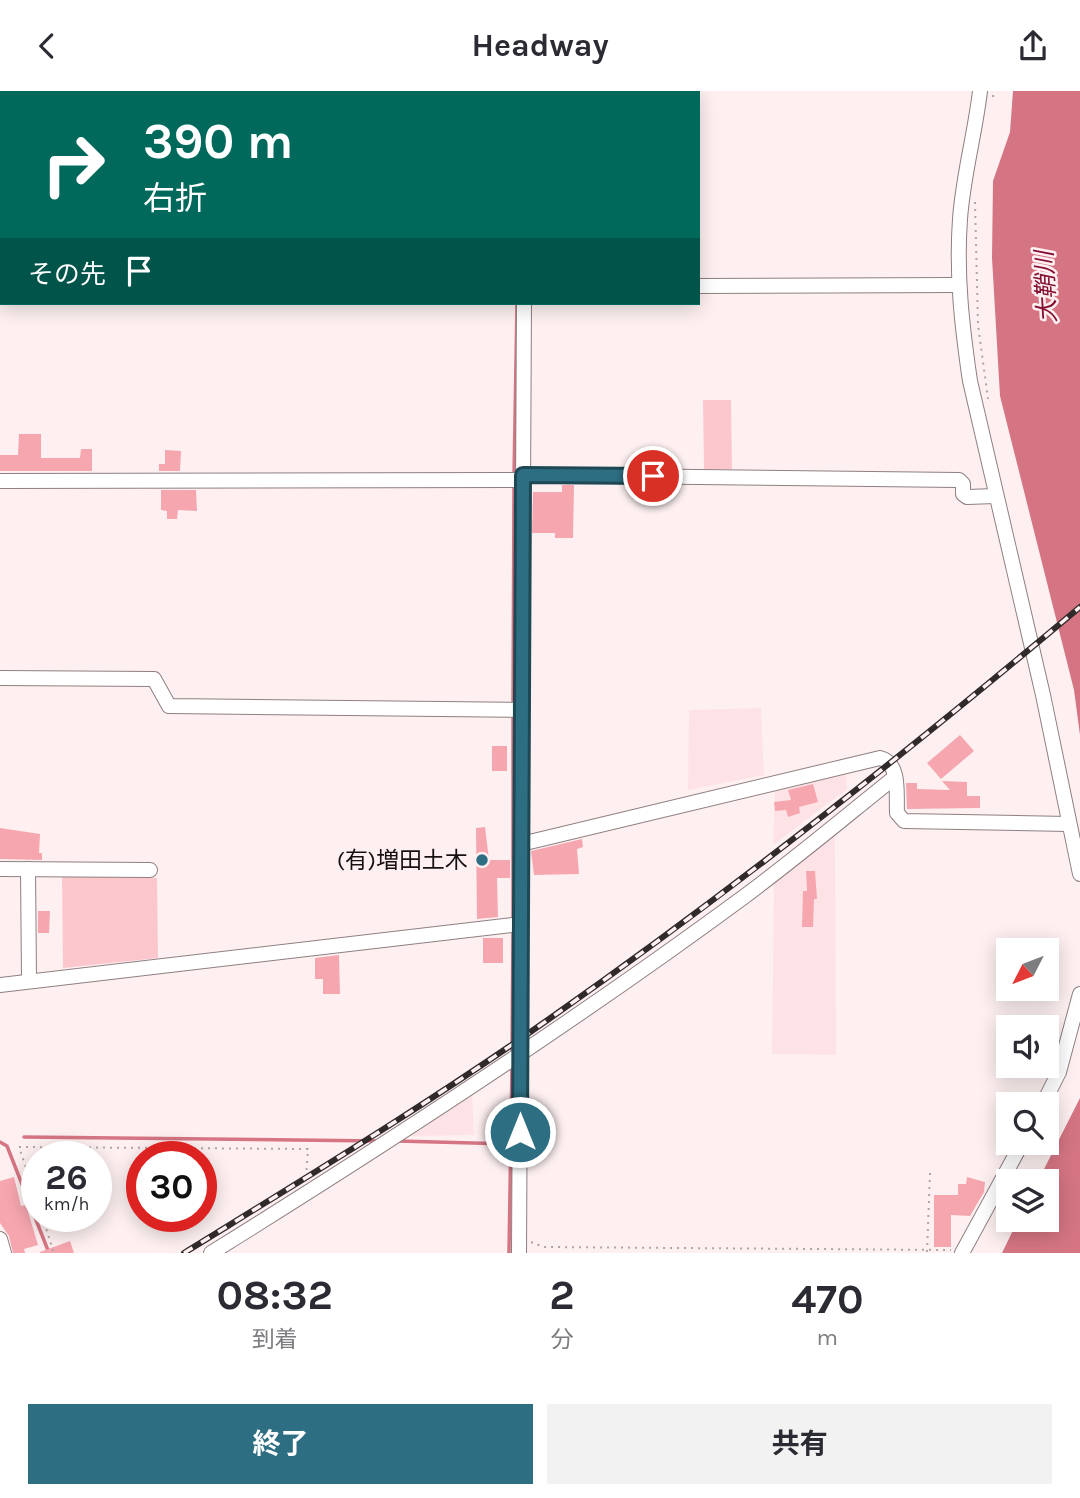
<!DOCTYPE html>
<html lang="ja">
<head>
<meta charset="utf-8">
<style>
  body { margin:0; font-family:Karla,"Noto Sans JP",sans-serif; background:#f2f2f3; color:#2b2b33; height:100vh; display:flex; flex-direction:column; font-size:26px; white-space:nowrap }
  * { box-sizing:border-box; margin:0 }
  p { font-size:23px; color:#7c7c81 }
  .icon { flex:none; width:38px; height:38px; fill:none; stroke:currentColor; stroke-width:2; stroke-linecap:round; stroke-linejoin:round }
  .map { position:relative; height:1162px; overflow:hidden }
  .side { display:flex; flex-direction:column; background:#fff; flex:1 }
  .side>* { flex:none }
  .guide { position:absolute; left:0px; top:0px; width:700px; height:214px; box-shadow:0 4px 18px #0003; background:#00695c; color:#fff; overflow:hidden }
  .needle { width:46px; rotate:228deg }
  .controls { position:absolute; left:996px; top:847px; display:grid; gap:14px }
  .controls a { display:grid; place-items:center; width:63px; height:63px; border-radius:0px; background:#fff; box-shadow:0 4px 18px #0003; font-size:35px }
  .speed { position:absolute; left:21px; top:1050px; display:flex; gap:14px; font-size:35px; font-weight:700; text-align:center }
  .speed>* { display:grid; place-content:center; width:91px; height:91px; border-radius:50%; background:#fff; box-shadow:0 4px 18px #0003; line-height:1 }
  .speed small { font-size:18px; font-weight:400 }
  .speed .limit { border:10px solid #d22; background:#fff; color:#111 }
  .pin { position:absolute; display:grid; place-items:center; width:60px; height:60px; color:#fff; margin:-30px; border:4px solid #fff; border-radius:50%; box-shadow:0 2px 7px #0007 }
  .me { position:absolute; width:77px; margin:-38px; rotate:0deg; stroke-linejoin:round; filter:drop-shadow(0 0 5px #0008) }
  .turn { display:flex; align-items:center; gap:24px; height:147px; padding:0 28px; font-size:32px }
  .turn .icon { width:91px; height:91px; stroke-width:2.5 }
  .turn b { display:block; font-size:49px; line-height:60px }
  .then { display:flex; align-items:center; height:66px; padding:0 28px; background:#0003; gap:14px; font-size:26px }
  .eta { display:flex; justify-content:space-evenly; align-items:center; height:119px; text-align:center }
  .eta b { font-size:42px; font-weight:700; line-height:49px }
  .button { display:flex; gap:14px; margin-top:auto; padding:14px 28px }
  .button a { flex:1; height:80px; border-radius:0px; background:#2e6e82; color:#fff; font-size:28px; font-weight:700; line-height:80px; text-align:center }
  .button a+a { background:#f2f2f3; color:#2b2b33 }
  header { display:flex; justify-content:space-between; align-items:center; height:91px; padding:0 28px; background:#fff; font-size:32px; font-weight:700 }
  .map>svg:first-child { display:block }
</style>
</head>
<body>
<header><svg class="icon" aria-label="back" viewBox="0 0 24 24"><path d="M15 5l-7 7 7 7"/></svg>Headway<svg class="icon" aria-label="share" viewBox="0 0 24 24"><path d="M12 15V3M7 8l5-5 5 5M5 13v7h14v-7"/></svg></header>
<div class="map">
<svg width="1080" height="1162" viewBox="0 0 1080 1162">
  <rect width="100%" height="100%" fill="#fef0f1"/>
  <g fill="#fde3e5">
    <path d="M761,617L764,684L688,699L689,619Z"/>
    <path d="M846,679L847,698L773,754L775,699Z"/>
    <path d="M835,743L836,964L772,963L774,789Z"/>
    <path d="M472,1002L474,1044L407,1045Z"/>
  </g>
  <g fill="#fbc7cc">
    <path d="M703,309H731L732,378H704Z"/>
    <path d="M62,785L157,787L158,867L63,877Z"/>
  </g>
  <g fill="#d57583">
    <path d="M1013,0H1080V644L1074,599L1000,305L992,167L993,90L1010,41Z"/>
    <path d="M1080,1007V1162H1002L1018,1129H1046V1090H1038Z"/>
  </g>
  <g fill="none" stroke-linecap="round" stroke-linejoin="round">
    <g stroke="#d57583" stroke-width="3.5">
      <path d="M519,2V0"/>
      <path d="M514,385L517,212"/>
      <path d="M513,616L514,392"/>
      <path d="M513,829V623"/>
      <path d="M512,962L513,837"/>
      <path d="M24,1046L379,1050"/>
      <path d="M397,1050L511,1053"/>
      <path d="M0,1051L7,1055L49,1162"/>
      <path d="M509,1162L512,973"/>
    </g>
  </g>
  <g fill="#f6a6af">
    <path d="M19,343H41V367H80L81,358H92V380H0V364H18Z"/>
    <path d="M165,359L181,360L180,380H159V373H165Z"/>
    <path d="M562,394H574L573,447H555V442H532L533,401H562Z"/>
    <path d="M161,399H196L197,420L178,419L177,428H167V420L161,419Z"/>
    <path d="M960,644L974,660L941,688L927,672Z"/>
    <rect x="492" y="655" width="15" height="25"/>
    <path d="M942,690L967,691V705H980V717L907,718L906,692H917V698L950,699Z"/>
    <path d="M813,693L818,711L799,716L800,722L788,726L786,719L775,720L774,711L791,709L788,699Z"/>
    <path d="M485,736L489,769H510V787H497L498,826L477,828L476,737Z"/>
    <path d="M0,737L40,743L39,762H42V769L0,768Z"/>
    <path d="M582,748L583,756L577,758L579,783L534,784L531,760Z"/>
    <path d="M806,780H815L817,808H814L813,836H802L803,800H807Z"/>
    <path d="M38,820H50L49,842H38Z"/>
    <rect x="483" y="847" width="20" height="25"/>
    <path d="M339,864L340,903H323V888H315V867Z"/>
    <path d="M14,1086L21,1115L26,1114L38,1154L24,1158L25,1162H13L9,1145L0,1132V1090Z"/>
    <path d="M967,1086L985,1091L984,1101L970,1125L951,1124V1156H934V1104H958V1093H966Z"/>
    <path d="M70,1150L74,1162H40V1161Z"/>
  </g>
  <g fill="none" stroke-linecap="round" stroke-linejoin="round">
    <defs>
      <g id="street">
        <path d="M980,0C975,43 963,85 960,128C956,183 962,236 970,290L1043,604L1080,783"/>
        <path d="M527,2V0"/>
        <path d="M0,195H2"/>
        <path d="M698,195L958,194"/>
        <path d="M523,384L959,389L963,393V403L967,406L995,405"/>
        <path d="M0,390L523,389"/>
        <path d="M0,587L154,588L169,615L523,619"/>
        <path d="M521,753L880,667C901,672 896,704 897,722L904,730L1069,733"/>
        <path d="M0,778L150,779"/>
        <path d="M28,778L29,888"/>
        <path d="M0,894L521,833"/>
        <path d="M1043,1013L1059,981L1080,903"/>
        <path d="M0,1148L4,1162"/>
        <path d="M211,1162C393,1049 573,932 745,805C796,767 845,726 895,686"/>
        <path d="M519,1162L524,212"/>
        <path d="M962,1162L1022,1052"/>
      </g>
    </defs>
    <use href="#street" stroke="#8e7f80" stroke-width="16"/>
    <g stroke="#afa4a5" stroke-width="2" stroke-dasharray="2 5" stroke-linecap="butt">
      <path d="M993,6L994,0"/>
      <path d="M975,111L978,234L988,308"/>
      <path d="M1046,1031L1051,1023"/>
      <path d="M37,1109L19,1056L308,1058L306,1086"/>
      <path d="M42,1125L54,1162"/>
      <path d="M531,1151L544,1156L951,1159"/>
      <path d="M927,1161L930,1082"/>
    </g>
    <use href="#street" stroke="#fff" stroke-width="14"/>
    <defs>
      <path id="rail" d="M184,1162C307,1086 431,1011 549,928C733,799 908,661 1080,516"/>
    </defs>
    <use href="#rail" stroke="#312a2b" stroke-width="6"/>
    <use href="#rail" stroke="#fef0f1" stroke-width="3.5" stroke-dasharray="10" stroke-linecap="butt"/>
  </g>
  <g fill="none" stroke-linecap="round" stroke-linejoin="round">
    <defs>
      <path id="route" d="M520,1041L523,384L653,385"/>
    </defs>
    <use href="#route" stroke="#1e4854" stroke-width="18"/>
    <use href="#route" stroke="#2e6e82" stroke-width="12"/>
  </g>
  <circle fill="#2e6e82" stroke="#fef0f1" stroke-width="2.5" cx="482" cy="769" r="7"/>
  <g text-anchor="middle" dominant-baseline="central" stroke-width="5" stroke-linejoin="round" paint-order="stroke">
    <g font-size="23" fill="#161011" stroke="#fef0f1" text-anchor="end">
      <text x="468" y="769">(有)増田土木</text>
    </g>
    <g font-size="24" font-style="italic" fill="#850e32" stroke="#fef0f1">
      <text transform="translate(1046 196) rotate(-93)">大鞘川</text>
    </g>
  </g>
</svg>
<div class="controls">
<a><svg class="needle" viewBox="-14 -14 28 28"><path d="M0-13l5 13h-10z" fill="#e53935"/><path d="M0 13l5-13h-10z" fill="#7c7c81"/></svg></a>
<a><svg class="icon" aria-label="sound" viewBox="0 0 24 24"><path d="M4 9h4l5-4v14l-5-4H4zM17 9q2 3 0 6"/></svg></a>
<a><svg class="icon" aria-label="search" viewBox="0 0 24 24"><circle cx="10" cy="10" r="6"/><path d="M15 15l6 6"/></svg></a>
<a><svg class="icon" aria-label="layers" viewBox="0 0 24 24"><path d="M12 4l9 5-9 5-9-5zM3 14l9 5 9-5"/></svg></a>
</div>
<div class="speed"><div>26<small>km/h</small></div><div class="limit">30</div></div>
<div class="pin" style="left:653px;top:385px;background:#d93025"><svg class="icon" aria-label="arrive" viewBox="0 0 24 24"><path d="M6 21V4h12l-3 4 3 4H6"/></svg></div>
<svg class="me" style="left:520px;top:1041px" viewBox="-20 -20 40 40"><circle r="17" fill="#2e6e82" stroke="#fff" stroke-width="3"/><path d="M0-11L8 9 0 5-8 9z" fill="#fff"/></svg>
<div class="guide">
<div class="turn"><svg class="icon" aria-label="right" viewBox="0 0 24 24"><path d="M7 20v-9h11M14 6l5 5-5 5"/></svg><div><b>390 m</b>右折</div></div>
<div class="then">その先<svg class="icon" aria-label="arrive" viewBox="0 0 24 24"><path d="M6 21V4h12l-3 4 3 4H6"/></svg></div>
</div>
</div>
<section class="side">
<div class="eta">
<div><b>08:32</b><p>到着</p></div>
<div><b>2</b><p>分</p></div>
<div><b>470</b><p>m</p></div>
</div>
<div class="button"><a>終了</a><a>共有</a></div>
</section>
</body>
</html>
